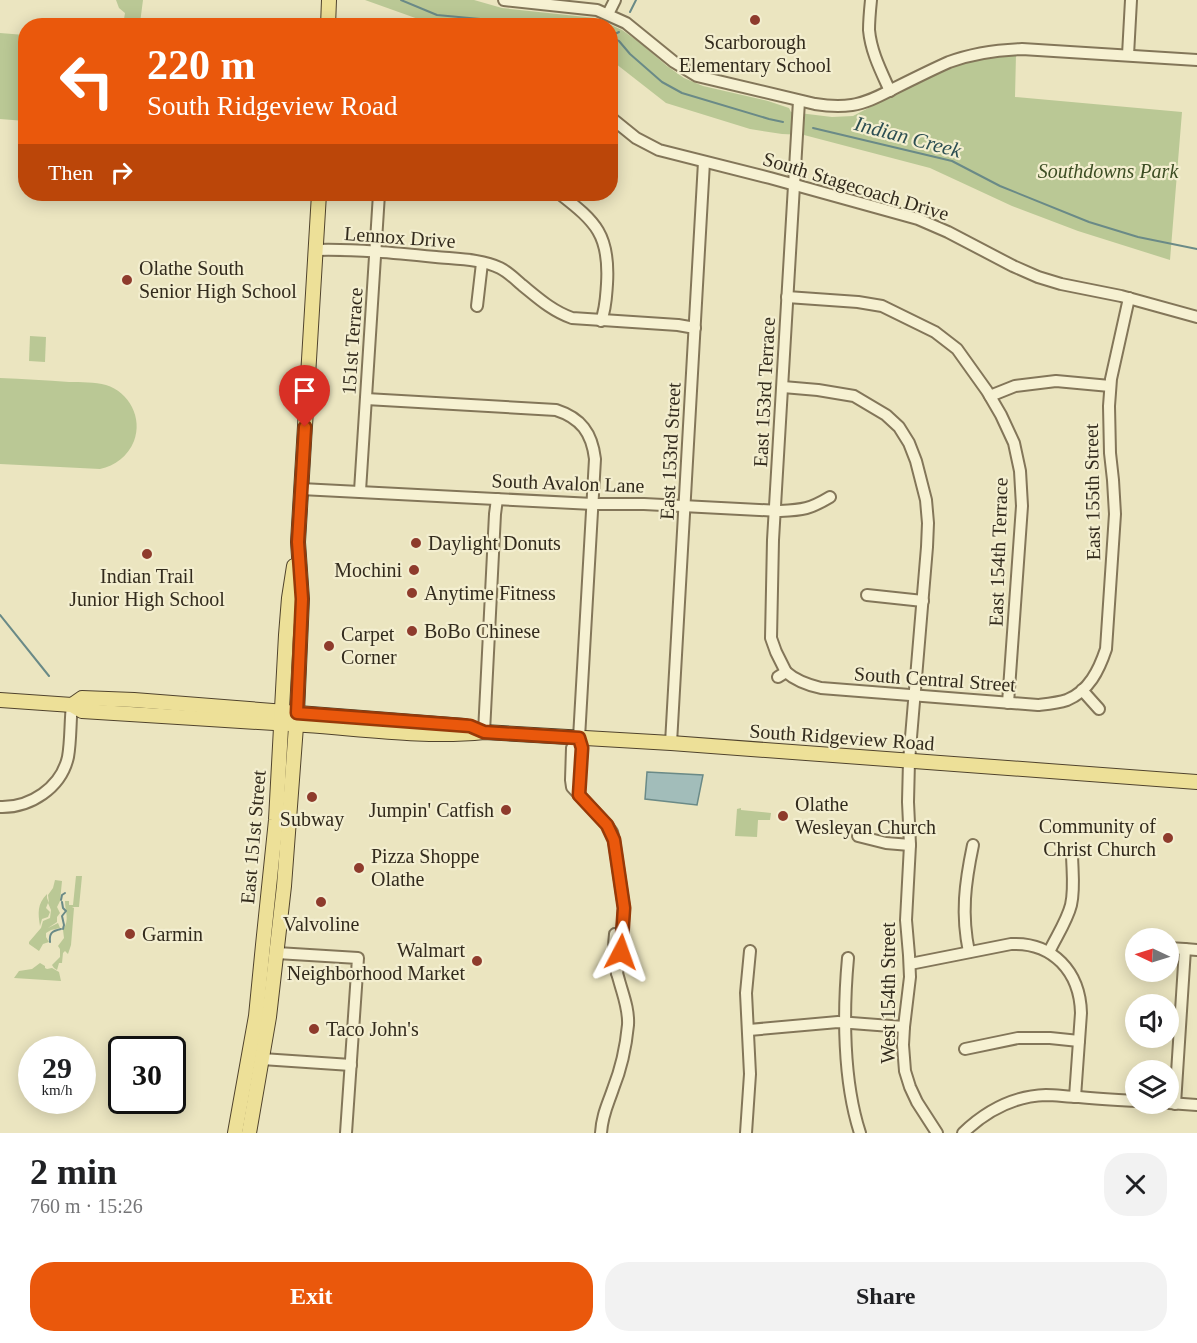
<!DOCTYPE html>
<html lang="en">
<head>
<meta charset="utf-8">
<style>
  body { margin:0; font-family:Georgia,serif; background:#f2f2f2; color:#202124; height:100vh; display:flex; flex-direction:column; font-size:22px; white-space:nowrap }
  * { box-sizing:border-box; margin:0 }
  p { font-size:20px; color:#757577 }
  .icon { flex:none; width:33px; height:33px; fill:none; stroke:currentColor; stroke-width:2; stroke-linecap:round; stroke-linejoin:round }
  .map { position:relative; height:1133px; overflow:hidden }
  .side { display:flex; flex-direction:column; background:#fff; flex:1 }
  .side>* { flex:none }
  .top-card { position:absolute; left:18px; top:18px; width:600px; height:183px; border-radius:24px; box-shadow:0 3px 15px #0003; background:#ea580c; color:#fff; overflow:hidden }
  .needle { width:39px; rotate:274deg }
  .buttons { position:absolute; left:1125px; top:928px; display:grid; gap:12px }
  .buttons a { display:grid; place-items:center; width:54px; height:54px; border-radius:50%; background:#fff; box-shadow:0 3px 15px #0003; font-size:30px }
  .speed { position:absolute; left:18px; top:1036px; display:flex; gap:12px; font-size:30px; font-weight:700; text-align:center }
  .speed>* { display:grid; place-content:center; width:78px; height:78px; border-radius:50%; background:#fff; box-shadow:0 3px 15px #0003; line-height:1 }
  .speed small { font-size:15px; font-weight:400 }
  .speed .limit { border:3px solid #111; border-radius:9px; background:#fff; color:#111 }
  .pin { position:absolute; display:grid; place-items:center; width:51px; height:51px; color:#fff; margin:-62px -26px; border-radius:50% 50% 50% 0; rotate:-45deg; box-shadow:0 0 6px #0007 }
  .pin .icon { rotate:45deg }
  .me { position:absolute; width:66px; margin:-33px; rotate:4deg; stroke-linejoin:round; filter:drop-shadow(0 0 4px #0008) }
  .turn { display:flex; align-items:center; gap:21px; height:126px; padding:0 30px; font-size:27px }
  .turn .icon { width:78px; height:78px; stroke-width:2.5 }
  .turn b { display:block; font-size:42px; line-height:51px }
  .then { display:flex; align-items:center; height:57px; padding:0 30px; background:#0003; gap:12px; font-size:22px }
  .round { display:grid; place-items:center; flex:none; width:63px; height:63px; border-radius:24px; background:#f2f2f2 }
  .head { display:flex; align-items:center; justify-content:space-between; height:102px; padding:0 30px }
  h1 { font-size:36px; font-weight:700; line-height:45px }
  .primary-button { display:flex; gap:12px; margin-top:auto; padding:12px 30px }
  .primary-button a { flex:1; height:69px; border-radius:24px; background:#ea580c; color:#fff; font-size:24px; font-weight:700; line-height:69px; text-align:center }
  .primary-button a+a { background:#f2f2f2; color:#202124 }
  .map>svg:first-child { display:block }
</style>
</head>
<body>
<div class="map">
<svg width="1197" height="1133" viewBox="0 0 1197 1133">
  <rect width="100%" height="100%" fill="#ebe5c0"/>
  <g fill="#bac895">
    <path d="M116,0H143L140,23L138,25H123L125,13L119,8Z"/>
    <path d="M365,0H474L502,8L595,18L622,30L639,42L667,66L684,78L703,86L768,101L789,108L791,112L832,117L853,116L934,74L954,66L996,55L1016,54L1015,97L1182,112L1170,260L1078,231L1012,206L930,168L804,135L782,134L750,129L666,103L611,60L610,26L435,25Z"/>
    <path d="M0,33L25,35V121L0,119Z"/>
    <path d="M30,336L46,337L45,362L29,361Z"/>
    <path d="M0,378C23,379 46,380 69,382C81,382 95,382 106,385C129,392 143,418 134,441C128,456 115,466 100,469L0,464Z"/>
    <path d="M741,808V810L771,813L770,820H758L757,837L735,836L737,809Z"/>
    <path d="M76,876H82L79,907H72L74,908L71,945L68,954L65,951L63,953L62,963H59L57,970L54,968L52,965L60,957V949L58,946L64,938L63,930C70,919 65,912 65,901H69V905H73Z"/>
    <path d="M55,880L62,881L60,901L57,907L60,913L57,917V922L48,928L58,923L60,928L51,930L46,933V937L49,942L43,944L39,951L29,944V942L41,928L43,921L50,918L51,910L48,903L46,908L50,912L48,917L42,919L40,926C38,913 37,904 47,894V898L49,903L48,895L53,888Z"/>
    <path d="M40,963L45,966V968L47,969L52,968L59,972L61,981L14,978L19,971L32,969Z"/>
  </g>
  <path fill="#a2bdba" stroke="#6a8a87" stroke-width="1.5" d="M647,772L703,775L697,805L645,799Z"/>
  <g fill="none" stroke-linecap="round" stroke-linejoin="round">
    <g stroke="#6a8a87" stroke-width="2">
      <path d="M401,0L437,15L555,26"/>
      <path d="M630,12L636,0"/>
      <path d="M610,36L619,41L630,54L662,82L682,93L769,119L783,122"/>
      <path d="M611,36L619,32"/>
      <path d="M813,128L952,161L1000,186L1089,222L1138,237L1197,249"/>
      <path d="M0,615L49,676"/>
      <path d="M61,900L62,895L65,893"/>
      <path d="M62,902L63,908L66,911L62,916L64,925L63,929"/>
      <path d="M50,942C49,933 52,931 61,929"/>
    </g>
    <defs>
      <g id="minor">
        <path d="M504,0L597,10L626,23L674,62L697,76L815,104C827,106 839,107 852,105C867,103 881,95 895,88C913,79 931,70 949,62C973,53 997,50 1022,49L1197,60"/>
        <path d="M871,0C870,10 869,20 869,30C871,52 881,71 890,91"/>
        <path d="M608,14L615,0"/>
        <path d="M1128,55L1131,0"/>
        <path d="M610,117L636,138L659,150L770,178L918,219L948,232L1013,266L1038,277L1061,284L1121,296L1197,317"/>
        <path d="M560,194C596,222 610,235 607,284C606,297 606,308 601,321"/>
        <path d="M316,250C356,249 396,253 436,257C456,259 482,259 500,268C508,272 515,279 522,285C538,298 552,311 572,318L678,325L695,328"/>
        <path d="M787,297L858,302L882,306L935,332L957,349L987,391L1001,415L1014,443L1020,471L1022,506L1008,703"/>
        <path d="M477,306L482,263"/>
        <path d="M783,387L818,390L854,396L886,415L899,427L909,443L916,461L926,500L928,523L927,547L909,761L908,802L910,845L906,920L909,955L910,977L904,1027L903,1045L905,1071L910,1087L917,1102L937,1133"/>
        <path d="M990,396L1015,386L1056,381L1110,386"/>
        <path d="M366,399L556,410C581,418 592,433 595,459L579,738L582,749L579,779V795"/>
        <path d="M301,489L593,504H644L780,511C803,510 810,509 830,497"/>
        <path d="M360,491L379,194"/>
        <path d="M867,595L923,601"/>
        <path d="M786,672C796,681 808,685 821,688L1038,705C1047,704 1058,703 1067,700C1089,691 1099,670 1106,649L1115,514L1113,480L1110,453L1109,406L1111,379L1129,298"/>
        <path d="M778,677L786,672L776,652L771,638L773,540L799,101"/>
        <path d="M1082,690L1099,709"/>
        <path d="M484,732L495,514L497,499"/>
        <path d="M579,738L572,748L571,780L572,787L607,825L612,832L614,840L624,908L621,952L617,973"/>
        <path d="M671,743L704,162"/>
        <path d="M0,807C30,808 61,788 68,757C71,740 70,722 72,705"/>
        <path d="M858,836L886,843L910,845"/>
        <path d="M1168,948L1185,949L1175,1104"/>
        <path d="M1185,949L1197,950"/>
        <path d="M969,952C961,914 965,883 973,845"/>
        <path d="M1049,952C1056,937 1067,921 1071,905C1075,888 1072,869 1072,852"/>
        <path d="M277,953L358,958L346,1133"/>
        <path d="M848,958C843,1012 843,1081 860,1133"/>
        <path d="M910,964L1011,944C1053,942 1080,972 1081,1013L1075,1097"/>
        <path d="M749,1030L838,1022L904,1027"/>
        <path d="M965,1049L1018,1038H1050L1079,1041"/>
        <path d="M262,1059L351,1065"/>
        <path d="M1169,1103L1197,1105"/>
        <path d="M601,1133C602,1115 608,1104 613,1089C621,1069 626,1046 628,1025C629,1009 623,995 619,980C614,965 613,950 615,934"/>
        <path d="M746,1133L750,1074L746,993L750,951"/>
        <path d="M963,1133C987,1110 1013,1096 1046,1095C1057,1095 1068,1097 1079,1097C1098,1099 1117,1100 1136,1101"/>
      </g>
      <g id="major">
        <path d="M328,26L329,0"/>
        <path d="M0,700L72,705L82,711C157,716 231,720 306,725C364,729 426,738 484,732L671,743L1197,782"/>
        <path d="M72,705L82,698L134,700L465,726"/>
        <path d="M235,1133L256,1016L263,945L276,820L286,635L289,598L294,566"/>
        <path d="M249,1133L269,1017L284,886L297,713L302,599L298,542L319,194"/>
      </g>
    </defs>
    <use href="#minor" stroke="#837659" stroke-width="14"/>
    <use href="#major" stroke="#50432d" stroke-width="16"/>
    <use href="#minor" stroke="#f6f1d2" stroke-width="10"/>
    <use href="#major" stroke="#ede098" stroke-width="14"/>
  </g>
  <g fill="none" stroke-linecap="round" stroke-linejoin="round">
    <defs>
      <path id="route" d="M305,427L298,542L302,599L297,713L470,726L484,732L579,738L582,748L579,795L607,825L614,840L624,908L621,952"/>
    </defs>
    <use href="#route" stroke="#983908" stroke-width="15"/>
    <use href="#route" stroke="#ea580c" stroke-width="10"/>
  </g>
  <g fill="#8e3b2c" stroke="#f3eecf" stroke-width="2">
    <circle cx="755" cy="20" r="6"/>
    <circle cx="127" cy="280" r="6"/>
    <circle cx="416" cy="543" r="6"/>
    <circle cx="147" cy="554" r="6"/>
    <circle cx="414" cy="570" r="6"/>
    <circle cx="412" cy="593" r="6"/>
    <circle cx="412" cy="631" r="6"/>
    <circle cx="329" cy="646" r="6"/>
    <circle cx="312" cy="797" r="6"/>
    <circle cx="506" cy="810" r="6"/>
    <circle cx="783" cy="816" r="6"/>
    <circle cx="1168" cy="838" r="6"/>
    <circle cx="359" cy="868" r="6"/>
    <circle cx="321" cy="902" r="6"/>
    <circle cx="130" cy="934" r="6"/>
    <circle cx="477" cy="961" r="6"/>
    <circle cx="314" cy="1029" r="6"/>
  </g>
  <g text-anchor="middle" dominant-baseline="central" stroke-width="4.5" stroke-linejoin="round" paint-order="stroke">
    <g font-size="20" fill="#332b1d" stroke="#f3eecf" text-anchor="start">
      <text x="755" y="42" text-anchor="middle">Scarborough<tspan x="755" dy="23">Elementary School</tspan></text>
      <text x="139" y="268">Olathe South<tspan x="139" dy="23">Senior High School</tspan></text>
      <text x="428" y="543">Daylight Donuts</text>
      <text x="402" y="570" text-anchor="end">Mochini</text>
      <text x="147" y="576" text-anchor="middle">Indian Trail<tspan x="147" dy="23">Junior High School</tspan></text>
      <text x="424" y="593">Anytime Fitness</text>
      <text x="424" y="631">BoBo Chinese</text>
      <text x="341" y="634">Carpet<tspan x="341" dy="23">Corner</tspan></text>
      <text x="795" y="804">Olathe<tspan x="795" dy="23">Wesleyan Church</tspan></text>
      <text x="494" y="810" text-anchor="end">Jumpin' Catfish</text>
      <text x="312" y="819" text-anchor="middle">Subway</text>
      <text x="1156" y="826" text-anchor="end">Community of<tspan x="1156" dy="23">Christ Church</tspan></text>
      <text x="371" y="856">Pizza Shoppe<tspan x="371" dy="23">Olathe</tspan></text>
      <text x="321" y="924" text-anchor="middle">Valvoline</text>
      <text x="142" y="934">Garmin</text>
      <text x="465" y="950" text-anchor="end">Walmart<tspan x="465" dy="23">Neighborhood Market</tspan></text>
      <text x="326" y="1029">Taco John's</text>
    </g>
    <g font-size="20" font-style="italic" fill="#3d4e24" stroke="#f3eecf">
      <text x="1108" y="171">Southdowns Park</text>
    </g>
    <g font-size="20" fill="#332b1d" stroke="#f3eecf">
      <text transform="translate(856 186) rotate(17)">South Stagecoach Drive</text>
      <text transform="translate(400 237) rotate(4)">Lennox Drive</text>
      <text transform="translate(352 341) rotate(-86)">151st Terrace</text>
      <text transform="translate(764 392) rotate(-87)">East 153rd Terrace</text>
      <text transform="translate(670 451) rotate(-87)">East 153rd Street</text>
      <text transform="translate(568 483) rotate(2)">South Avalon Lane</text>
      <text transform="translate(1092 492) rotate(-91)">East 155th Street</text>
      <text transform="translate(998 552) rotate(-88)">East 154th Terrace</text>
      <text transform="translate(935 679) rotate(4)">South Central Street</text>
      <text transform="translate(842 737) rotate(4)">South Ridgeview Road</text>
      <text transform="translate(253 837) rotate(-85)">East 151st Street</text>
      <text transform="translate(888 993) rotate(-90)">West 154th Street</text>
    </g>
    <g font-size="21" font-style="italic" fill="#2c4e52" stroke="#f3eecf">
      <text transform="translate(908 137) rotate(15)">Indian Creek</text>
    </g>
  </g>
</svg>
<div class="buttons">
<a><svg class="needle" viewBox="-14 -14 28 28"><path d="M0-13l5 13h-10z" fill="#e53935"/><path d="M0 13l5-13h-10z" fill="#757577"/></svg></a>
<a><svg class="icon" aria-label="sound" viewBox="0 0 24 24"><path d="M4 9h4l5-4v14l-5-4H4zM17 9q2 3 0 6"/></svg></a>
<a><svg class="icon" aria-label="layers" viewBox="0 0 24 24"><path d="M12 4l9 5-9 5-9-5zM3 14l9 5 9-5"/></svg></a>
</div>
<div class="speed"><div>29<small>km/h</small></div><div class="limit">30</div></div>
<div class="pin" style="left:305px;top:427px;background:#d93025"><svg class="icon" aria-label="arrive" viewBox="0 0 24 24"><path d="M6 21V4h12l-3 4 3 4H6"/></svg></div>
<svg class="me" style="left:621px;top:952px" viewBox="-20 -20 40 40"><path d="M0-17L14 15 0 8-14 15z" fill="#ea580c" stroke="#fff" stroke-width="4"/></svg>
<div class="top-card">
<div class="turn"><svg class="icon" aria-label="left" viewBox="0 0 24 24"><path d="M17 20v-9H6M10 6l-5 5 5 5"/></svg><div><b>220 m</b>South Ridgeview Road</div></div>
<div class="then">Then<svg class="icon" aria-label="right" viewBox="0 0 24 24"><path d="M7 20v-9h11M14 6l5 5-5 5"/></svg></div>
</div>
</div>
<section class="side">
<div class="head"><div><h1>2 min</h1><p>760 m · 15:26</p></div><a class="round"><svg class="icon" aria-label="close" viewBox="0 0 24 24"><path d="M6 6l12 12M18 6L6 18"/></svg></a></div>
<div class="primary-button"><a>Exit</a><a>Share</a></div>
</section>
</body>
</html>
